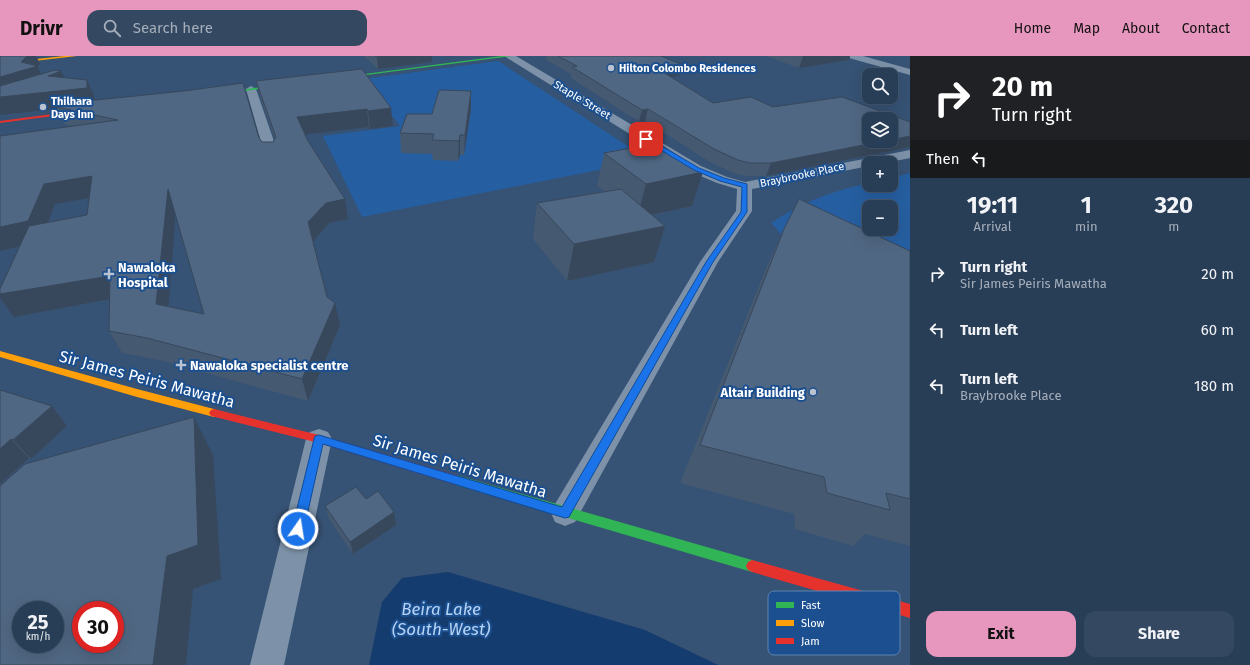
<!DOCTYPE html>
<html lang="en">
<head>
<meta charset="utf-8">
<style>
  body { margin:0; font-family:"Fira Sans",sans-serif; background:#344961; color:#f1f3f6; height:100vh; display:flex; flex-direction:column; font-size:15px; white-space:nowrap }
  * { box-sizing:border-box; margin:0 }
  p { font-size:13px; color:#a5aeba }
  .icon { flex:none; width:22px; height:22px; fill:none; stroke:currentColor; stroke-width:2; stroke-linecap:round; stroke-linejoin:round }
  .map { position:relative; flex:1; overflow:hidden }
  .sheet { display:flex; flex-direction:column; background:#283e57; width:340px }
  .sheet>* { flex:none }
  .guide { background:#202124; color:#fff; overflow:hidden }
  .fabs { position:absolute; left:862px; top:12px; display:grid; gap:8px }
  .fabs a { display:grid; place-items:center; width:36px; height:36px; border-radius:8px; background:#283e57; box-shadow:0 4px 16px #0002,0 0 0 1px #44576d; font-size:20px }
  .speed { position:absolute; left:12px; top:545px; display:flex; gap:8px; font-size:20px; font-weight:700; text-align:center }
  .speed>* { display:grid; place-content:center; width:52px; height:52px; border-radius:50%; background:#283e57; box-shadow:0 4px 16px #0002,0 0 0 1px #44576d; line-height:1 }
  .speed small { font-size:10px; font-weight:400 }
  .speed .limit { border:6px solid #d22; background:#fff; color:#111 }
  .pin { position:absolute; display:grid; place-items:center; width:34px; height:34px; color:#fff; margin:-17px; border-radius:8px; box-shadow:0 2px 6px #0006 }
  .me { position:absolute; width:44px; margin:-22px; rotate:13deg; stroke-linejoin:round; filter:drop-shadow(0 0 3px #0008) }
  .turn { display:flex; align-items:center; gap:14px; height:84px; padding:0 16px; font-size:18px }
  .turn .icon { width:52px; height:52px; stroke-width:2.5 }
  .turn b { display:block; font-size:28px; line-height:34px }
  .then { display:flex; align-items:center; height:38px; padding:0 16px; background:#0003; gap:8px; font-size:15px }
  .eta { display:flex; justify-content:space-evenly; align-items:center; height:68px; text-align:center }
  .eta b { font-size:24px; font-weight:700; line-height:28px }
  .action { display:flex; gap:8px; margin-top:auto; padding:8px 16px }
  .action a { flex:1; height:46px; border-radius:12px; background:#e797bd; color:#111; font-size:16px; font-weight:700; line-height:46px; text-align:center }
  .action a+a { background:#344961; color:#f1f3f6 }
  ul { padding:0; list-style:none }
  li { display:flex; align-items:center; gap:12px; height:56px; padding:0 16px }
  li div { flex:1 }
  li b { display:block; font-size:15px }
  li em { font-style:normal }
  header { display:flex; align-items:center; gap:24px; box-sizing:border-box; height:56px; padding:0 20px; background:#e797bd; color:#111 }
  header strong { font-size:19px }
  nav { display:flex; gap:22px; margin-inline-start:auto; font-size:14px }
  .search { width:280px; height:36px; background:#344961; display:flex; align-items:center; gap:10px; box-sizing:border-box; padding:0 14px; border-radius:12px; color:#a5aeba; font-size:15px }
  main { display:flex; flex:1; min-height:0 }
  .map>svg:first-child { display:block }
</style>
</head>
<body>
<header>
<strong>Drivr</strong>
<div class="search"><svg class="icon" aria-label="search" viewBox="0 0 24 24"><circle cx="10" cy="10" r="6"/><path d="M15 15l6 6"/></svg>Search here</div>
<nav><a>Home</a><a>Map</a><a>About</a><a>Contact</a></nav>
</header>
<main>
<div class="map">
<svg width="910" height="609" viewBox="0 0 910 609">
  <rect width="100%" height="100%" fill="#365274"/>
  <g fill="#265fa1" fill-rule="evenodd">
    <path d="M498,5L649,104L362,161L323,80L400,70L363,23Z"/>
    <path d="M910,117V246L782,179L771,167C803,146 832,135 869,127V129H891V122ZM869,151H891V173H869Z"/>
  </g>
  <path fill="#153c6e" d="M448,516L645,574L718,609H369L382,546L402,522Z"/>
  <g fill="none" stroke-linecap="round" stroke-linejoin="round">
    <g fill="#7d92a8" fill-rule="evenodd">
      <path d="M504,0H516L701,110L727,121L745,126L910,94V102L885,107H869V110L752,133V155L718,206L575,466L565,470L555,466L551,457L555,448L700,206L736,155L737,133L717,127L691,116Z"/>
      <path d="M847,0H863L910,13V19L849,2Z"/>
      <path d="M251,30L256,33L279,100L277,103H267L265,100L246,33Z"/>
      <path d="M319,373L328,376L332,383L284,609H250L306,383L310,376Z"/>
    </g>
    <g fill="#30b455" fill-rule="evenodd">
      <path d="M501,0H512L336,23L334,22Z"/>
      <path d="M288,27L290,29L215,39L213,38Z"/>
      <path d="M456,419L752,504L756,506L758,510L756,514L752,516L456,429L452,427L450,424L452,421Z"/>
    </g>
    <g fill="#ff9f0a" fill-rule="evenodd">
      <path d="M64,0H77L0,9V7Z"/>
      <path d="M0,295L137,333L214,353L217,354L219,357L217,360L214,361L137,341L0,301Z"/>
    </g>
    <g fill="#e5322d" fill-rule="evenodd">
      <path d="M90,53L92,54V55L0,67V65Z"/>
      <path d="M214,353L319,379L456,419L460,421L462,424L460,427L456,429L319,387L211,360L209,357L211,354Z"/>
      <path d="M752,504L910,548V562L752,516L748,514L746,510L748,506Z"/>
    </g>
  </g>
  <g fill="#455971" fill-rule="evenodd">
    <path d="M0,0L40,8L38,11L42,18L64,22L94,40V44L259,82L262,86H273L275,83L260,41L256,25L362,13L393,70L370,73L369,71L305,78L348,163L329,167L313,186L327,241L340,269L308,345L159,304L122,297L109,275L110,243L14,261L19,191L0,195V80L73,70L65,69L57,53L0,59ZM89,142L87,159L48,166L55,148ZM175,158L204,258L168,251Z"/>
    <path d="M364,0H432V6L378,13Z"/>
    <path d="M546,0H661L683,9L680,20L671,21L713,47L773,51L910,66V91L766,120H745L733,117L710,106L645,65L639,66L571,22V18L546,4Z"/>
    <path d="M766,0H850L849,4L799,12Z"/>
    <path d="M471,35V53L464,99H460L458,105L433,104L432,98L401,97L400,77Z"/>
    <path d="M604,97L703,116L692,150L652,159L654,206L567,225L533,183L537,147L604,135L597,130Z"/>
    <path d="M784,173L910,195V490L865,478L853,490L795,473L794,458L680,427L767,210Z"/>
    <path d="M0,334L52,350L67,370L31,403L29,402L0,428Z"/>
    <path d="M366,443L394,456L396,469L353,498L329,463L325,450Z"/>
  </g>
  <g fill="#38485c">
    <path d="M0,0H36L40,8L38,11L45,26L0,39V21L21,6Z"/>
    <path d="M386,0H432V6L378,13L377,1Z"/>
    <path d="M803,0H850L849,4L799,12Z"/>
    <path d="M683,9L680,20L655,24L658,13Z"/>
    <path d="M61,15L68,31L87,24L94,40V48L57,51V53L0,59V41Z"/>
    <path d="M471,35V53L464,99L465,79Z"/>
    <path d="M391,52L393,70L370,73L368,55Z"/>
    <path d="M367,53L369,71L301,79L297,61Z"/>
    <path d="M648,53L645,65L639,66L642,54Z"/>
    <path d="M460,79V99L458,105L459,85Z"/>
    <path d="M910,80V91L766,120L771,107L884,85H891V84Z"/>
    <path d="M703,116L692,150L637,162L646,128Z"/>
    <path d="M92,120L101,140L55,148L40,186L0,195V171L44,128Z"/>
    <path d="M168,133L176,153L167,270L156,248Z"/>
    <path d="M345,143L348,163L329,167L312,187L308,166L326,147Z"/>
    <path d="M665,170L654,206L567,225L574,188Z"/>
    <path d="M110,220L121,241L14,261L0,242V238Z"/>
    <path d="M335,247L340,269L308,345L302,323Z"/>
    <path d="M52,350L67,370L31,403L13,384Z"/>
    <path d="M194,361L213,399L221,523L193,533L186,609H153L167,500Z"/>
    <path d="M11,383L29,402L0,428V393Z"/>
    <path d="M394,456L396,469L353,498L350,486Z"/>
  </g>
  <g fill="#506783" stroke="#38485c" fill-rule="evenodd">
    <path d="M0,0H27L21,6L38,10L0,21Z"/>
    <path d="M375,0H386L377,1Z"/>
    <path d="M558,0H661L683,9L658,13L713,47L751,41L773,51L842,41L910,66V80L891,84V63H869V85H884L771,107H750L738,104L714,93L648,53L642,54L572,11L577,10Z"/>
    <path d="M362,13L391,52L368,55L367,53L297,61L308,85L345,143L326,147L308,166L327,241L335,247L302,323L147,282L109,275L110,220L0,238V233L29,170L87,159L92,120L44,128L28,165L0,171V80L118,64L57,51V48L184,35L243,27L259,82L262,86H273L276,81L256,25ZM168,133L204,258L156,248Z"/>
    <path d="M55,14L61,15L48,20L87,24V32L0,41V30Z"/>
    <path d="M439,34L471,35L465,79H460L459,85L432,84L434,78L400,77L407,58H432Z"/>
    <path d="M658,87L703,116L646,128L604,97Z"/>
    <path d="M621,133L665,170L574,188L537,147Z"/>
    <path d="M799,143L910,195V443L886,437L890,454L827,437L824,421L700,389L784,173Z"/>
    <path d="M0,334L52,350L13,384L11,383L0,393Z"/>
    <path d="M194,361L198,489L167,500L153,609H0V430L25,408ZM21,554H55V588H21ZM81,554H115V588H81Z"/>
    <path d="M356,431L366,443L378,435L394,456L350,486L325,450Z"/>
  </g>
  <path fill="#1a73e8" stroke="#114b97" d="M644,82H648L699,112L724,122L747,128V156L713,206L569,461L565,462L323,388L304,473L302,477L298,479L294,477L292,473L314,383L315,380L319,379L562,451L706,206L741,156L742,131L720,125L694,114L644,84Z"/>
  <g fill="#b9c2ce" stroke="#1b4f8f" stroke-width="1.5">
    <circle cx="611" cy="12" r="4"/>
    <circle cx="43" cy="51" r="4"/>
    <path d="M107 212h4v4h4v4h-4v4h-4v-4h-4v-4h4z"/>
    <path d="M179 303h4v4h4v4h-4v4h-4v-4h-4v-4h4z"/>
    <circle cx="813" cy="336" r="4"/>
  </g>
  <g text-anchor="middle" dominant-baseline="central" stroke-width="4" stroke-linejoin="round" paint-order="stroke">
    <g font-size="11" font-weight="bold" fill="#fff" stroke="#1b4f8f" text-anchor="start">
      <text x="619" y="12">Hilton Colombo Residences</text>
      <text x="51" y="45">Thilhara<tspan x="51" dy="13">Days Inn</tspan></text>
    </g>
    <g font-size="11" fill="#fff" stroke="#1b4f8f">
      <text transform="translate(582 44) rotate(31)">Staple Street</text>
      <text transform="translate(802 119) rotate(-12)">Braybrooke Place</text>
    </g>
    <g font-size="13" font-weight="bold" fill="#fff" stroke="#1b4f8f" text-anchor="start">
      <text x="118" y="211">Nawaloka<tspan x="118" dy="15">Hospital</tspan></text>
      <text x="190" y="309">Nawaloka specialist centre</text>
      <text x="805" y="336" text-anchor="end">Altair Building</text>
    </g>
    <g font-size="16" fill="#fff" stroke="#1b4f8f">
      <text transform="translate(147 323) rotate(15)">Sir James Peiris Mawatha</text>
      <text transform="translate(460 410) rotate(17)">Sir James Peiris Mawatha</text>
    </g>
    <g font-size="17" font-style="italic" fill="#b5d3f5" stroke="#1b4f8f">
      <text x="441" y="553">Beira Lake<tspan x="441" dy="20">(South-West)</tspan></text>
    </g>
  </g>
  <rect x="768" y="535" width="132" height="64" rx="6" fill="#1b4f8f" stroke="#5f84b1" stroke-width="1"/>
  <rect x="776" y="546" width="18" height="6" fill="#30b455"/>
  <rect x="776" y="564" width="18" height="6" fill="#ff9f0a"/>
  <rect x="776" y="582" width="18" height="6" fill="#e5322d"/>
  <g font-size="11" fill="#fff">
    <text x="801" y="553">Fast</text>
    <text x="801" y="571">Slow</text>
    <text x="801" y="589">Jam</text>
  </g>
</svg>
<div class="fabs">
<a><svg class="icon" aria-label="search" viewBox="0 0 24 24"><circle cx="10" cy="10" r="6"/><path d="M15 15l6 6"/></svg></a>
<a><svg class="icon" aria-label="layers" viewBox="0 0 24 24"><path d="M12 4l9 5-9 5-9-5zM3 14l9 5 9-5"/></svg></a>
<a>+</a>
<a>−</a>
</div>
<div class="speed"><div>25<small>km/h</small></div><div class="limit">30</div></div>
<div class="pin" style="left:646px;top:83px;background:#d93025"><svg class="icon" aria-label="arrive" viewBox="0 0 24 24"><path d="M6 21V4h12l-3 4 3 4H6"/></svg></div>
<svg class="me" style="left:298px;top:473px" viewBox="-20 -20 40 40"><circle r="17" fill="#1a73e8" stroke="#fff" stroke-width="3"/><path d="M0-11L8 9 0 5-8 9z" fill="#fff"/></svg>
</div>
<section class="sheet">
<div class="guide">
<div class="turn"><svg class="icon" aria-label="right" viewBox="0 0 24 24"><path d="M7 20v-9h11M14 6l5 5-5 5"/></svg><div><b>20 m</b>Turn right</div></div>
<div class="then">Then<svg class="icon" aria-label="left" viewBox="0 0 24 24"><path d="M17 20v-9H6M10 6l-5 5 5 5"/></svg></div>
</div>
<div class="eta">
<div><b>19:11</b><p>Arrival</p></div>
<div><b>1</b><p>min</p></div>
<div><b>320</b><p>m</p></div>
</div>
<ul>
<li><svg class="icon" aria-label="right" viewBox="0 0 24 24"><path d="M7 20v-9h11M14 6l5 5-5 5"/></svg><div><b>Turn right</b><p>Sir James Peiris Mawatha</p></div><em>20 m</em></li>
<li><svg class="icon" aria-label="left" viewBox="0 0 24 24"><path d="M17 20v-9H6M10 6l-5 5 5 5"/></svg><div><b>Turn left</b></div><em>60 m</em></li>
<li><svg class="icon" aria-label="left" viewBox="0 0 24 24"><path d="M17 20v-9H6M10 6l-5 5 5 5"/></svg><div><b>Turn left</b><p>Braybrooke Place</p></div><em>180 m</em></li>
</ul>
<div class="action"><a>Exit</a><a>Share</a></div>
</section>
</main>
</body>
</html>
